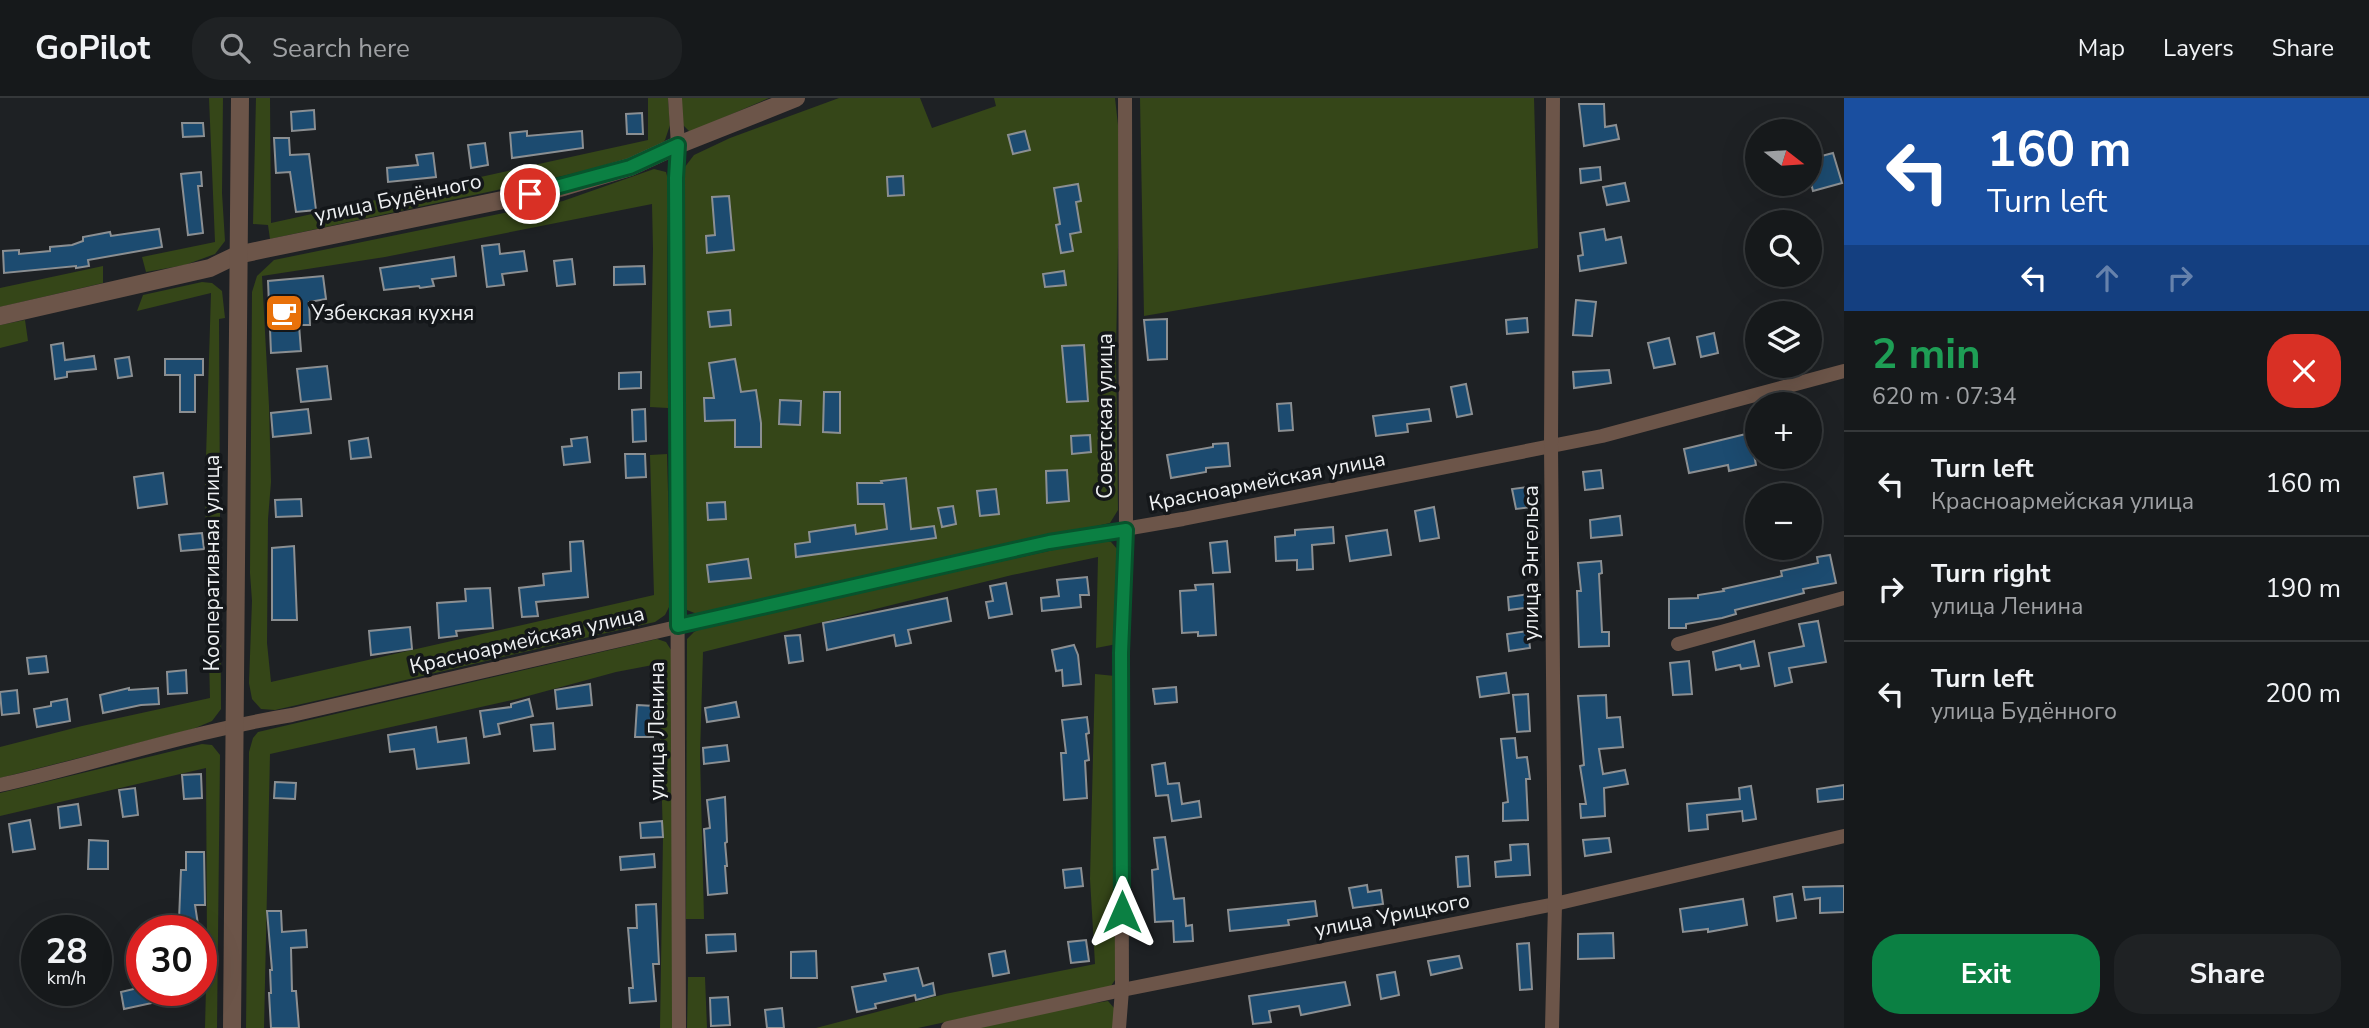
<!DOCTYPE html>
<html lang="en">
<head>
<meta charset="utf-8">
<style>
  body { margin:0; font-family:"Nunito Sans",sans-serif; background:#1f2224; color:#f1f3f6; height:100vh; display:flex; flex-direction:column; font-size:26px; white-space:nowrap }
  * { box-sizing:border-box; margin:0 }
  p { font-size:23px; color:#9ea0a3 }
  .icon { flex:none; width:38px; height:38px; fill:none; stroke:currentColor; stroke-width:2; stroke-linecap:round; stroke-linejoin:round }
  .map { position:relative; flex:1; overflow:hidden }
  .details { display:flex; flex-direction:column; background:#16191b; width:525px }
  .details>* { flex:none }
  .top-card { background:#1a4fa0; color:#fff; overflow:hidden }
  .needle { width:46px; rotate:107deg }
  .tools { position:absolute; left:1745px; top:21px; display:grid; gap:14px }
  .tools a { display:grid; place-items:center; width:77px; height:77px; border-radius:50%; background:#16191b; box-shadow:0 7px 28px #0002,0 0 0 2px #35383a; font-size:35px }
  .speed { position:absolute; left:21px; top:817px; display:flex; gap:14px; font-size:35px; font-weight:700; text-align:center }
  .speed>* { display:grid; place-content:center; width:91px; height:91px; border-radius:50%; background:#16191b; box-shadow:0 7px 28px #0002,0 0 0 2px #35383a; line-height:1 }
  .speed small { font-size:18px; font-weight:400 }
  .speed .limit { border:10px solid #d22; background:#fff; color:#111 }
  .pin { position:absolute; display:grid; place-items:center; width:60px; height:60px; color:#fff; margin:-30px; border:4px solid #fff; border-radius:50%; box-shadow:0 2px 7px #0007 }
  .me { position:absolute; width:77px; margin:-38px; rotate:0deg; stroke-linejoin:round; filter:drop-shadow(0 0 5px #0008) }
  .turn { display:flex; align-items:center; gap:24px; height:147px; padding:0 28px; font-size:32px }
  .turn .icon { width:91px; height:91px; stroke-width:2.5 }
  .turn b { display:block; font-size:49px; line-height:60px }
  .lanes { display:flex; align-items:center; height:66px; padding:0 28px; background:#0003; justify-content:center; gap:35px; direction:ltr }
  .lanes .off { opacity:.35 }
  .round { display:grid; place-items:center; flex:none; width:74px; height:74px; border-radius:28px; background:#1f2224 }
  .head { display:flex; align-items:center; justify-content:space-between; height:119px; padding:0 28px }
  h1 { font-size:42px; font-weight:700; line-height:52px; color:#1e9e55 }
  .cta { display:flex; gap:14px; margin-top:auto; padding:14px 28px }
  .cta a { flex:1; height:80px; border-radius:28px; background:#0b8043; color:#fff; font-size:28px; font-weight:700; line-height:80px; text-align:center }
  .cta a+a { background:#1f2224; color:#f1f3f6 }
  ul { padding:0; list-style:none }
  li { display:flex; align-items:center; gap:21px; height:105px; padding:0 28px; border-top:2px solid #35383a }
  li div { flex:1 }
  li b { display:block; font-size:26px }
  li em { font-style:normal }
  header { display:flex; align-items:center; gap:42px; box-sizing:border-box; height:98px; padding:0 35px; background:#16191b; border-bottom:2px solid #35383a }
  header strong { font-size:33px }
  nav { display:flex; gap:38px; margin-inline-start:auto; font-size:24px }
  .search { width:490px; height:63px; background:#1f2224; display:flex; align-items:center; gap:18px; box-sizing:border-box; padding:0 24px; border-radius:28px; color:#9ea0a3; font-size:26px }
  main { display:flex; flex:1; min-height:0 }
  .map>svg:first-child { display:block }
</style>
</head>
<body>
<header>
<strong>GoPilot</strong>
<div class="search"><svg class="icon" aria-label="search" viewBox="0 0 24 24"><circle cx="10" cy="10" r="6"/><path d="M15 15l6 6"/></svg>Search here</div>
<nav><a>Map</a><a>Layers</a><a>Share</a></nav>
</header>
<main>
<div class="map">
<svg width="1844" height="930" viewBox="0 0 1844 930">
  <rect width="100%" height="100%" fill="#1e2124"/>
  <g fill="#354618">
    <path d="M209,0H223L222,95L225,143L215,156L185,167L146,174L142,159L215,144Z"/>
    <path d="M256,0H270L271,125L648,42V0H668L670,27L665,42L658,49L604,69L270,141L268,127L253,126Z"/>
    <path d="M680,0H769L690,34L682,26Z"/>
    <path d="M839,0H920L932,30L996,8L994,0H1115L1120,45L1116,254L1118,412L1110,425L697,516L687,512L684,504L681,74L694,57L730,40Z"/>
    <path d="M1140,0H1534L1538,150L1144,218Z"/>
    <path d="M654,71L666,74L669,85L667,151L668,310L650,309L653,151L652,106L385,159L262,178L269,308L271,384L268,421L267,545L271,584L654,497L650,357L667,356L671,505L665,517L655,524C528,552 402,584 275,612L261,611L252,601L249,585L252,503L250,475L252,194L257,178L274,162L563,103Z"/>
    <path d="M103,168V185L0,209V190Z"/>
    <path d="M202,184L212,185L222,193L225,220L219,221L221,611L212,623L193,631L0,680V649L82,628L210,600L205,392L211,195L137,213L143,197Z"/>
    <path d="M25,222L28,243L0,250V227Z"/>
    <path d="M1099,442L1111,444L1118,452L1117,546L1096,550L1098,459L1012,477L703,554L700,657L704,821H686L687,541L694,534L706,528Z"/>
    <path d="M657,541L666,544L673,555V930H660L663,739L658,566L616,574L517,601L270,656L264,930H246L249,654L253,640L258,634Z"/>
    <path d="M1095,576L1115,578V882L1111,888L918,930H816L945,896L1095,866L1090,781Z"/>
    <path d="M202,646L212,647L220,657L217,930H205L207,849L206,670L0,718V695Z"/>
    <path d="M688,879H705L707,930H687Z"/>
    <path d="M1108,903L1114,910V930H975L1058,911Z"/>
  </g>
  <g fill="#1c4b70" stroke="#8b8f92" stroke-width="2">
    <path d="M1579,6H1604L1605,29L1616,27L1619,41L1584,48Z"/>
    <path d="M314,12L315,31L292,33L291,14Z"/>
    <path d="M642,15L643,36H627L626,16Z"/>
    <path d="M182,25H203L204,38L183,39Z"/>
    <path d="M527,33V38L582,33L583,50L512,60L510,35Z"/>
    <path d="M1025,33L1030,52L1013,56L1008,37Z"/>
    <path d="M274,40H289L290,57L309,56L316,112L296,114L290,74L276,75Z"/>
    <path d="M485,45L488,67L471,70L468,47Z"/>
    <path d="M433,55L436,79L388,84L387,70L418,67L416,57Z"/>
    <path d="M1833,55L1842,85L1813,93L1810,81V61Z"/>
    <path d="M1600,69L1601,82L1581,85L1580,71Z"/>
    <path d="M201,74L202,88H198L203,135L188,137L181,76Z"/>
    <path d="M903,78L904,97L888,98L887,79Z"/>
    <path d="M1625,85L1629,103L1607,107L1603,89Z"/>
    <path d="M1078,86L1081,103L1076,104L1081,134L1070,136L1073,153L1061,155L1056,127L1060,126L1054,90Z"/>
    <path d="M729,98L734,152L707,155L706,138L715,137L712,99Z"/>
    <path d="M159,131L162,149L88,162L89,168L76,170V168L4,175L3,153L19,152V156L50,153V149L72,147L83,143V139L110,134L111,138Z"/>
    <path d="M1604,131L1606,142L1621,139L1626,165L1580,173L1578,158L1583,157L1580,135Z"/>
    <path d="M499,146L500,156L524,153L527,173L502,176L504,187L487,189L482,148Z"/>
    <path d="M454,159L456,178L432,181L434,188L420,190L419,188L384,192L380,170Z"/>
    <path d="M572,161L575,186L557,188L554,163Z"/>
    <path d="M644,168L645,186L614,187V169Z"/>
    <path d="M1064,173L1066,187L1045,189L1043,176Z"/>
    <path d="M323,178L326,201L309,204L310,227H299L301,253L271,255L268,183Z"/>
    <path d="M1576,202L1596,204L1592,238L1573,237Z"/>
    <path d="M730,212L731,227L710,229L708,214Z"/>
    <path d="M1527,220L1528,234L1507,236L1506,222Z"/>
    <path d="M1167,221V261L1148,262L1144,222Z"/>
    <path d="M1714,235L1718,255L1701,259L1697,239Z"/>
    <path d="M1669,240L1675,266L1654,270L1648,245Z"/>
    <path d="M63,245L65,262L94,258L96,271L67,274V279L55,281L51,247Z"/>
    <path d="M1084,247L1088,303L1067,304L1062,248Z"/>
    <path d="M129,259L132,278L118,280L115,261Z"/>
    <path d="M165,261H203V277H195V314H180V277H165Z"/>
    <path d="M735,261L741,294L756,292L761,325V349H735V322L705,323L704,300H714L709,265Z"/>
    <path d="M327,268L331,301L301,304L297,271Z"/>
    <path d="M1609,272L1611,285L1574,290L1573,274Z"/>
    <path d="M641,274V290L619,291V275Z"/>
    <path d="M1466,286L1472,316L1457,319L1451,289Z"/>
    <path d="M824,294H840V335L823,334Z"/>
    <path d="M780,302L801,303L800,327L779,326Z"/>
    <path d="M1291,305L1293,332L1279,333L1277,306Z"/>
    <path d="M308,311L311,335L273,339L271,315Z"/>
    <path d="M645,311L646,343L633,344L632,312Z"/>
    <path d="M1429,311L1431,323L1407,326L1408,334L1376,338L1373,318Z"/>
    <path d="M1750,335L1756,367L1729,373L1728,367L1689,375L1684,351Z"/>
    <path d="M1090,337L1091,354L1072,356L1071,338Z"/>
    <path d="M587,339L590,364L564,367L562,349L572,348L571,341Z"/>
    <path d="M368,340L371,359L351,361L349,343Z"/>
    <path d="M1228,345L1230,368L1206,370V374L1171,380L1167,357L1213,349V346Z"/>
    <path d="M625,356H645L646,379L626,380Z"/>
    <path d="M1067,372L1069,403L1047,405L1046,373Z"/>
    <path d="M1601,372L1603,390L1585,392L1583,374Z"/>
    <path d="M163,375L167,406L138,410L134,379Z"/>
    <path d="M906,380L911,431L934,428L936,440L796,459L795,446L810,444L809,434L855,427L856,436L887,431L884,406H858L857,385H882L881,383Z"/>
    <path d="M1528,389L1531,409L1516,411L1512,391Z"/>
    <path d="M996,391L999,416L980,418L977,393Z"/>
    <path d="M301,401L302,418L276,419L275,402Z"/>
    <path d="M725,404L726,421L708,422L707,405Z"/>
    <path d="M953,408L956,426L942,429L938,410Z"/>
    <path d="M1434,409L1439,440L1420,443L1415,413Z"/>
    <path d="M1620,418L1622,437L1591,440L1590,422Z"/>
    <path d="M1333,429L1334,445L1312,447L1313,471L1297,472V462L1276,463L1275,439L1295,437V432Z"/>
    <path d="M1387,432L1391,457L1350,463L1346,438Z"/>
    <path d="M202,435L204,451L181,453L179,437Z"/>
    <path d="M583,443L588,499L536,504L538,518L522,519L519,490L544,487L543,476L571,473L570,444Z"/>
    <path d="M1227,443L1230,474L1213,475L1210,445Z"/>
    <path d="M294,448L297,522H272V450Z"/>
    <path d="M1830,457L1836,485L1803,491L1804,495L1735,512L1736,516L1722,520L1686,526V530H1669V501L1698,500V497L1724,493L1723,491L1782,478L1781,473L1818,465L1817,459Z"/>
    <path d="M748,461L751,480L709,484L707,467Z"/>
    <path d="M1601,463L1602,475L1599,476L1602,534H1609V548L1579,549L1577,493H1581L1578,465Z"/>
    <path d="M1087,479L1089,497H1080L1081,509L1042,513L1041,500L1059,498L1057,482Z"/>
    <path d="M1006,485L1012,516L989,520L986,504L993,503L990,488Z"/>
    <path d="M1213,486L1216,537L1198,538V534L1182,535L1180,493L1196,492L1195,487Z"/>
    <path d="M490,490L493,530L456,533L457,538L439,540L437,505L466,503L465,491Z"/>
    <path d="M1529,496L1531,509L1509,512L1508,499Z"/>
    <path d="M947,500L951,523L908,532L911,545L896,548L894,537L827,552L823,525Z"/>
    <path d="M1818,523L1826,564L1789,570L1792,584L1775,588L1769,555L1804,548L1799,526Z"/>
    <path d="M410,529L412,551L371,557L369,533Z"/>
    <path d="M1528,533L1530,550L1509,553L1507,536Z"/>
    <path d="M800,537L803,563L789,565L785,538Z"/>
    <path d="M1754,543L1759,568L1741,571L1740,567L1716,572L1713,554Z"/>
    <path d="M1074,547L1078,557L1081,586L1063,588L1062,572L1056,573L1052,552Z"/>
    <path d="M46,558L48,574L29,576L27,560Z"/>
    <path d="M1689,563L1692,596L1673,597L1670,565Z"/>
    <path d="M186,572L187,595L168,596L167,574Z"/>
    <path d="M1506,575L1509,595L1480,599L1477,579Z"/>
    <path d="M590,586L592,607L557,611L555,592Z"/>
    <path d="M1176,589L1177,604L1155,606L1153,591Z"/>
    <path d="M129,590V592L158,590L159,606L141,607L103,615L100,597Z"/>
    <path d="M17,592L19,615L2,617L0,594Z"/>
    <path d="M1528,596L1530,633L1517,634L1513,597Z"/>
    <path d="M1606,597L1607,620L1620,619L1623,649L1599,651L1603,676L1625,672L1628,686L1604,690L1605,718L1581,720L1580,706H1586L1580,668L1584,667L1578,598Z"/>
    <path d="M67,601L70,623L37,629L34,611L51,608V604Z"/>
    <path d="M529,601L533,618L498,626L500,636L484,639L480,613L511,609V606Z"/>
    <path d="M736,604L739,619L707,624L705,610Z"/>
    <path d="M637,607L654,608L653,639H635Z"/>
    <path d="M1087,619L1089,635L1086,636L1089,662L1085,663L1087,700L1064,702L1061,655H1066L1062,622Z"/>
    <path d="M553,625L555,651L534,653L531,627Z"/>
    <path d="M436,629L438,644L466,640L469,665L417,671L414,651L390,654L388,637Z"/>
    <path d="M1515,640L1517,660L1527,659L1530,681H1526L1528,722L1503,723V705L1508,704L1501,641Z"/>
    <path d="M727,647L729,663L704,666L703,650Z"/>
    <path d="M1165,665L1168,686L1179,685L1182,706L1199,703L1201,719L1172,723L1168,697L1156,698L1152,667Z"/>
    <path d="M201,676L202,700L184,701L182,677Z"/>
    <path d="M275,684L296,685L295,701L274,700Z"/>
    <path d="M1844,687V701L1818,704L1817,691Z"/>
    <path d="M1751,688L1756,721L1743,723L1742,713L1707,717L1708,731L1689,733L1687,706L1740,701L1739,690Z"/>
    <path d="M135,690L138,717L123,719L119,692Z"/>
    <path d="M725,699L727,744L725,745L727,768H725L727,795L708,797L704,731L710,730L707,702Z"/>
    <path d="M78,706L81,727L60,730L58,709Z"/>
    <path d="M30,722L35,751L13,754L9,726Z"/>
    <path d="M662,723L663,739L641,740L640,725Z"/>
    <path d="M1165,739L1174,801L1184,800L1186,828L1192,827L1193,843L1174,844L1173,823L1155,824L1152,772L1158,771L1154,740Z"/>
    <path d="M1609,740L1611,754L1585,758L1583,742Z"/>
    <path d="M89,742L108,743V771H88Z"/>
    <path d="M1528,746L1530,777L1496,779L1495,764L1511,762L1510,747Z"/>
    <path d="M186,754H204L205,807H195L199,833H153V825L179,822L181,772H186Z"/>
    <path d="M654,756L655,769L621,772L620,759Z"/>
    <path d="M1468,758L1470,788L1458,789L1456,759Z"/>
    <path d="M1081,770L1083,788L1065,790L1063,772Z"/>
    <path d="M1367,787L1368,794L1381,792L1383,806L1353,810L1349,790Z"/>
    <path d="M1844,788V814L1820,815V800L1805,802L1803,789Z"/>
    <path d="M1792,796L1796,820L1777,823L1774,799Z"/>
    <path d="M1743,801L1747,827L1708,834V831L1683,834L1680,811Z"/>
    <path d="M1315,803L1317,818L1288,822L1289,827L1230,833L1228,812Z"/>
    <path d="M656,806L659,866H653L656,903L630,905L629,890H633L628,830H637L636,807Z"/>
    <path d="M267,813H281L282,834L306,832L307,849L291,850L292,893H296L299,930H271L269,895H271L270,872H272Z"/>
    <path d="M1613,835L1614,860L1578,861V836Z"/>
    <path d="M735,836L736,853L707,855L706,837Z"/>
    <path d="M1086,842L1089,863L1071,865L1068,844Z"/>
    <path d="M1529,845L1532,891L1520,892L1517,846Z"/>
    <path d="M816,853L817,880H791V854Z"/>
    <path d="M1005,853L1009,875L993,878L989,856Z"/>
    <path d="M1459,858L1462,870L1431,877L1428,863Z"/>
    <path d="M918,870L923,888L933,885L935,897L916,902L915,897L875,906L876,910L857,914L852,889L886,883L884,876Z"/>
    <path d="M1395,874L1399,897L1381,901L1377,877Z"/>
    <path d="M1345,884L1350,907L1301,917L1299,908L1269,913L1271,924L1253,926L1249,898Z"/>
    <path d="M142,889V892H150L152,905L124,911L121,894Z"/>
    <path d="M728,899L730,927L711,928L710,900Z"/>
    <path d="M782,910L784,930H767L765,912Z"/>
  </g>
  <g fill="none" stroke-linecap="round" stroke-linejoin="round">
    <g stroke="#6c5549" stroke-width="14">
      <path d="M675,0L678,47L676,80L679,930"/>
      <path d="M1678,546L1844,500"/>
      <path d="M0,687C98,665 193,633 292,617L1049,444L1183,421L1602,338L1844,273"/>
      <path d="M948,930L1122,892L1555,806L1844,738"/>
      <path d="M1119,930L1122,892L1121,556L1126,432L1125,0"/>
      <path d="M1552,930L1555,806L1551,347L1553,0"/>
    </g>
    <g stroke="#6c5549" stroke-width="18">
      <path d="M0,218L210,170L237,157L265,151L556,91L630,69L678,47L796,0"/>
      <path d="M232,930L240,0"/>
    </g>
  </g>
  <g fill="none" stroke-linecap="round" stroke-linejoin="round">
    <defs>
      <path id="route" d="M530,96L630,69L678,47L676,80L678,528L1049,444L1126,432L1121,555L1122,814"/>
    </defs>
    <use href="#route" stroke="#07532c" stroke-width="18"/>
    <use href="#route" stroke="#0b8043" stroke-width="12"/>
  </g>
  <defs>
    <symbol id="cafe-square" viewBox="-11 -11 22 22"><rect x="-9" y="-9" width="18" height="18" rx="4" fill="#e8710a" stroke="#14171a"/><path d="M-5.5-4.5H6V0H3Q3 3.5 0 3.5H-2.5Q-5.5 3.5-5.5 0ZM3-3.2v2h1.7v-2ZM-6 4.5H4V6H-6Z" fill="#fff"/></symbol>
  </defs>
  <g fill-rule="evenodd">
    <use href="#cafe-square" x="262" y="193" width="44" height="44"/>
  </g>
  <g text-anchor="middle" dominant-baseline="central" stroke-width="7" stroke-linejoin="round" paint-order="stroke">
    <g font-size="21" fill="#eef0f2" stroke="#14171a">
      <text transform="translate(398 100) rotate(-12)">улица Будённого</text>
      <text transform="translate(1105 318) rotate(-90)">Советская улица</text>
      <text transform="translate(1267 383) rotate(-11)">Красноармейская улица</text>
      <text transform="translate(212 465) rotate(-90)">Кооперативная улица</text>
      <text transform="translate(1531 465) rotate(-90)">улица Энгельса</text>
      <text transform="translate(527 542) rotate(-13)">Красноармейская улица</text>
      <text transform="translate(657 633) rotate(-90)">улица Ленина</text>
      <text transform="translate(1392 817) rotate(-11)">улица Урицкого</text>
    </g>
    <g font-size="21" fill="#eef0f2" stroke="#14171a" text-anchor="start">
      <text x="311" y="215">Узбекская кухня</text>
    </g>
  </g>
</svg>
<div class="tools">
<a><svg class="needle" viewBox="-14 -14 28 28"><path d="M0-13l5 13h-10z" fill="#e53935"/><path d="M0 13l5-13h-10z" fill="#9ea0a3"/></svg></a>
<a><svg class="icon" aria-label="search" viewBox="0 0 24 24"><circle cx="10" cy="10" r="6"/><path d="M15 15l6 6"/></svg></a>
<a><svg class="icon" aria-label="layers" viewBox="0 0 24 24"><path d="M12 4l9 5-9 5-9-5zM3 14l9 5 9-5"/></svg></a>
<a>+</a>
<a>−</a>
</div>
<div class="speed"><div>28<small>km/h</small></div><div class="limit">30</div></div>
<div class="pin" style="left:530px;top:96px;background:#d93025"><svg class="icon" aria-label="arrive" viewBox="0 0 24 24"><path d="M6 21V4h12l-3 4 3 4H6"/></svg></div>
<svg class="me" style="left:1122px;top:814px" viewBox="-20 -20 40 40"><path d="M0-17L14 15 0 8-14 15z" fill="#0b8043" stroke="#fff" stroke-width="4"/></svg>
</div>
<section class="details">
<div class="top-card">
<div class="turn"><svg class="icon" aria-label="left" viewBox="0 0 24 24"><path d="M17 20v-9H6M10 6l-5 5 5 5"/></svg><div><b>160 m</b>Turn left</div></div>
<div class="lanes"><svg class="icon" aria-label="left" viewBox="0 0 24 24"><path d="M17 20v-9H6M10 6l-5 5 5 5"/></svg><svg class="icon off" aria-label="ahead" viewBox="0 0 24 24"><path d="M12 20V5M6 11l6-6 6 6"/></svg><svg class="icon off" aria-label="right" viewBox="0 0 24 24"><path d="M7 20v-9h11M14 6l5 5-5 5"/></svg></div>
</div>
<div class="head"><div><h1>2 min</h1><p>620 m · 07:34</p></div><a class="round" style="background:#d93025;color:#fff"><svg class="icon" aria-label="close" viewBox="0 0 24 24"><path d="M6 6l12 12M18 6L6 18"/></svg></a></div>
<ul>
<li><svg class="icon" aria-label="left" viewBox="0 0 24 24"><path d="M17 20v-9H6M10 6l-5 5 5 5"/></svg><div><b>Turn left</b><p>Красноармейская улица</p></div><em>160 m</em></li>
<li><svg class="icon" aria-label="right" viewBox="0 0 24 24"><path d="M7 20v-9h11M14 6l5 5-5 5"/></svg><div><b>Turn right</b><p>улица Ленина</p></div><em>190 m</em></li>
<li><svg class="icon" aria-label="left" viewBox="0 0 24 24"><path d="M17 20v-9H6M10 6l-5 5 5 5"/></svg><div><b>Turn left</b><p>улица Будённого</p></div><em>200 m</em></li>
</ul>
<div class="cta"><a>Exit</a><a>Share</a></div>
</section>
</main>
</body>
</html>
